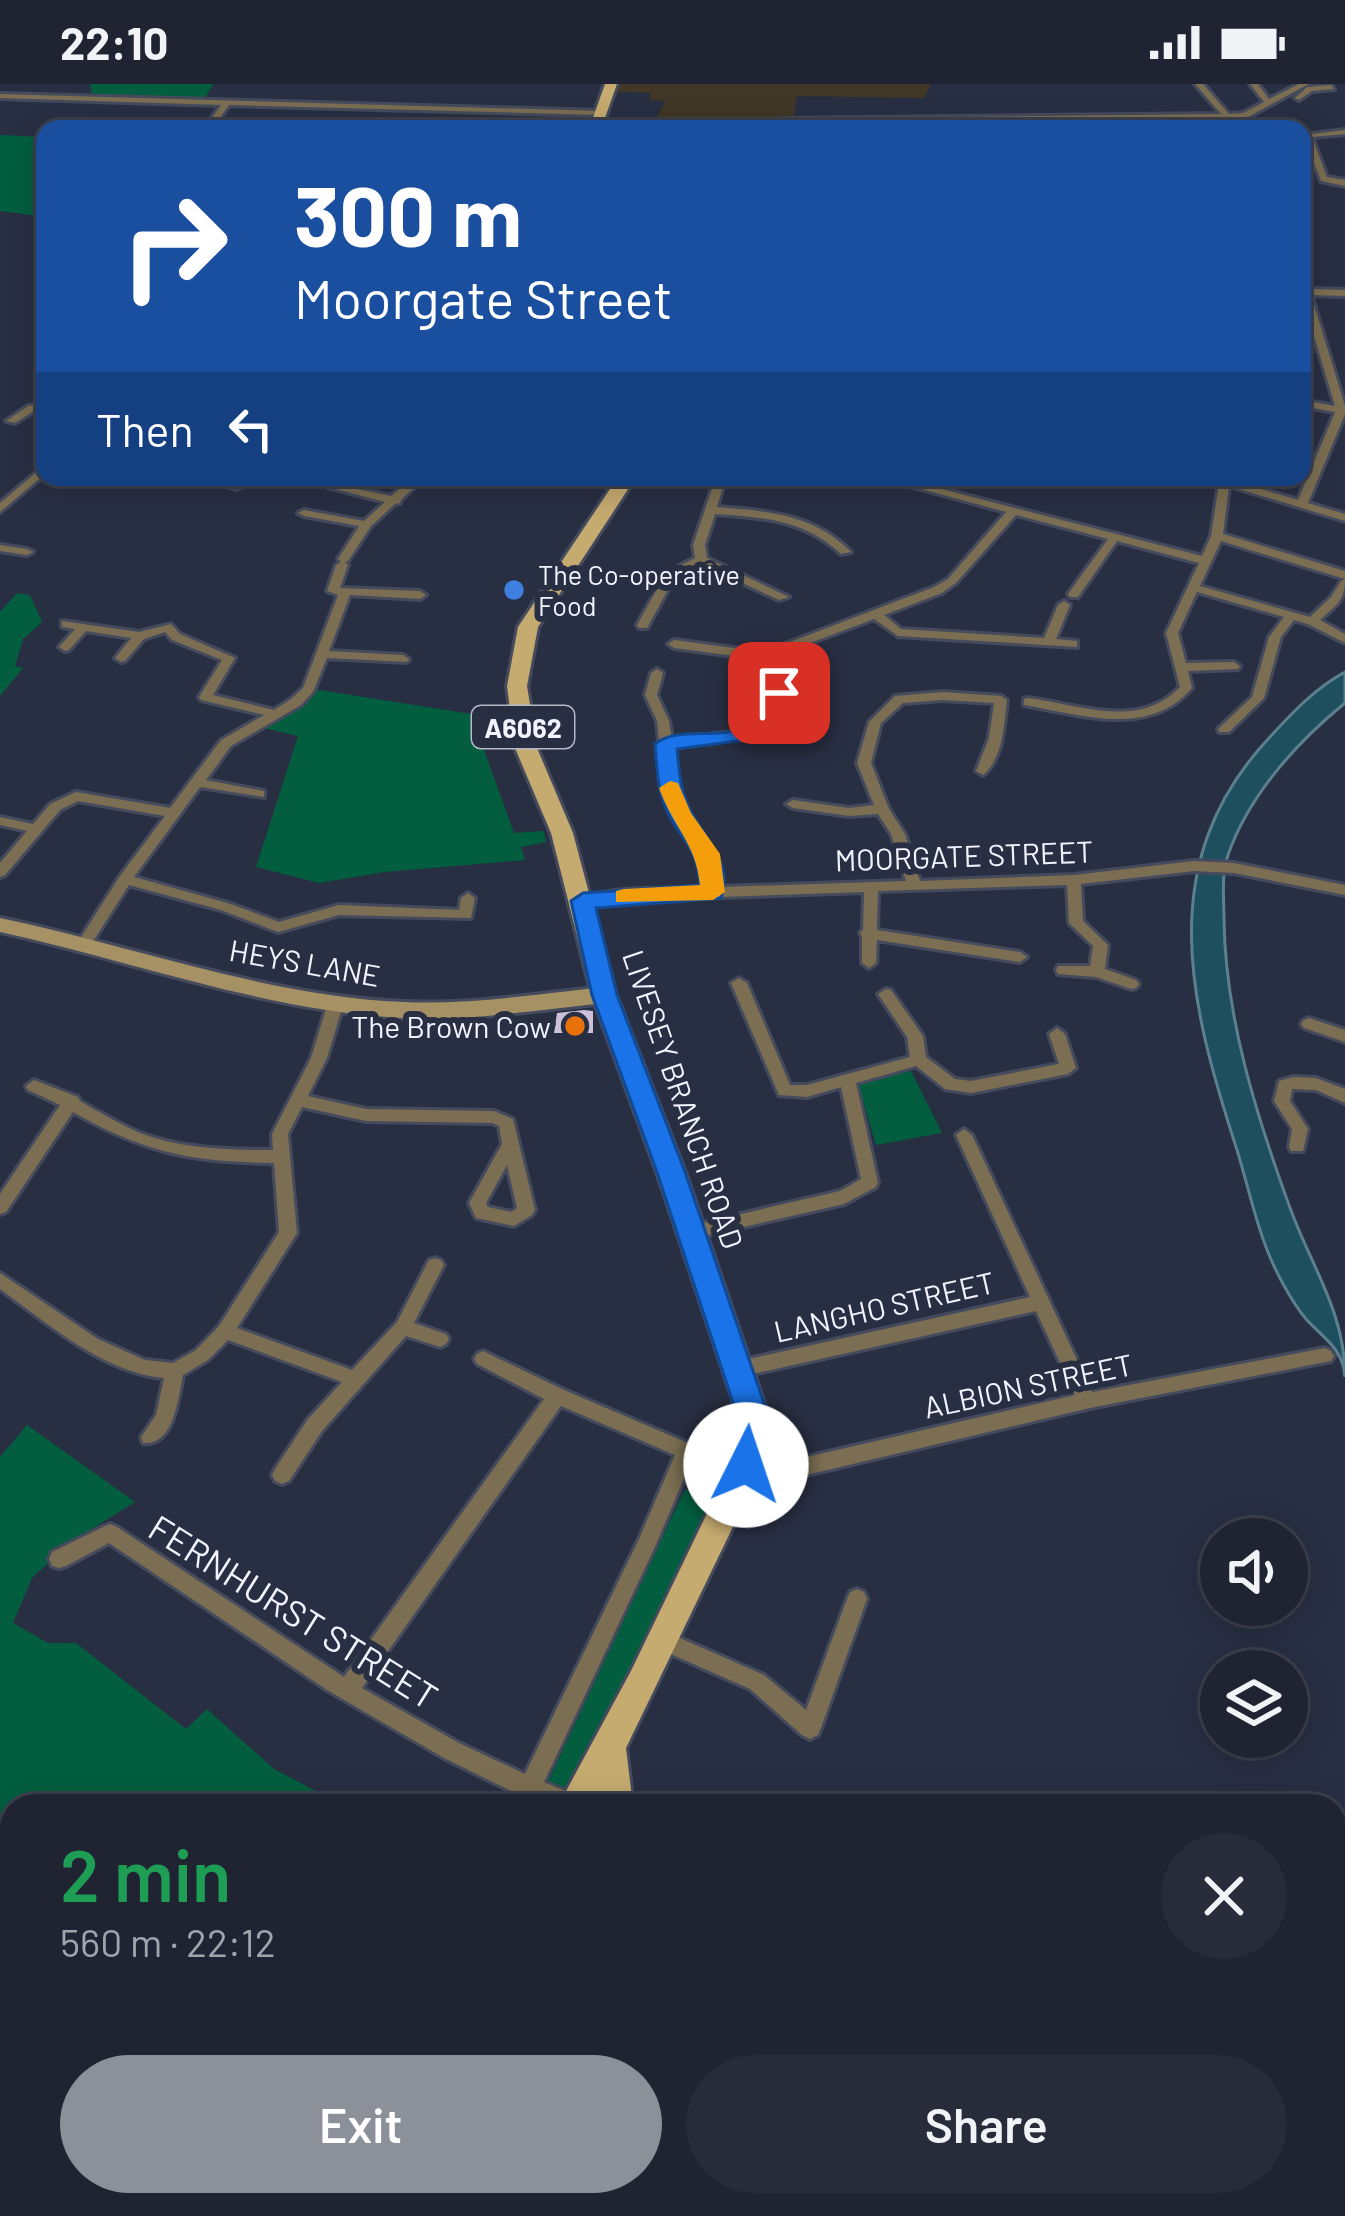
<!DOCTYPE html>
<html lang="en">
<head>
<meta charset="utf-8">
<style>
  body { margin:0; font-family:Barlow,sans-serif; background:#272b3a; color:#f1f3f6; height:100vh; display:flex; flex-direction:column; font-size:45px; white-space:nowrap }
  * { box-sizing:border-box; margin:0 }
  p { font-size:39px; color:#a1a4ac }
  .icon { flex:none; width:66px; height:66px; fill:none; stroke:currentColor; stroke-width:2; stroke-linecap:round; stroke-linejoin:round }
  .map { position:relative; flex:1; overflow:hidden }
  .side { position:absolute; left:0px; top:1710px; width:1347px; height:423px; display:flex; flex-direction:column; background:#1f2332; border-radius:36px 36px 0 0; box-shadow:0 6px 30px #0003,0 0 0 3px #3c404d }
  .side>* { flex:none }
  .top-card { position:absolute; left:36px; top:36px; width:1275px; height:366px; border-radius:24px; box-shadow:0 6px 30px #0003,0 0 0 3px #3c404d; background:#1a4fa0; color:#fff; overflow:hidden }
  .controls { position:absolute; left:1200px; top:1434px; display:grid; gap:24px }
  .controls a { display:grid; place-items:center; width:108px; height:108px; border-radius:50%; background:#1f2332; box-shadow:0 6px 30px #0003,0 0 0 3px #3c404d; font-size:60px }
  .pin { position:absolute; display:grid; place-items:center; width:102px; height:102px; color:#fff; margin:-51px; border-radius:24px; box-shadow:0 6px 18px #0006 }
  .me { position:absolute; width:132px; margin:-66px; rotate:4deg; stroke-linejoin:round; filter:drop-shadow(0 0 9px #0008) }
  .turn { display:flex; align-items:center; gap:42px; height:252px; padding:0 60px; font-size:54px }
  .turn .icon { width:156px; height:156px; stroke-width:2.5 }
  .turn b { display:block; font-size:84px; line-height:102px }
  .then { display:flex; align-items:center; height:114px; padding:0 60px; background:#0003; gap:24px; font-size:45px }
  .round { display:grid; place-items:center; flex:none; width:126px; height:126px; border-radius:63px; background:#272b3a }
  .overview { display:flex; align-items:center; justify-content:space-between; height:204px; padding:0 60px }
  h1 { font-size:72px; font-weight:600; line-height:90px; color:#1e9e55 }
  .action { display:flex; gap:24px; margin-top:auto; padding:24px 60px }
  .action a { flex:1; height:138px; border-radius:72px; background:#8c9099; color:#fff; font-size:48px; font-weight:600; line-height:138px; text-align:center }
  .action a+a { background:#272b3a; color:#f1f3f6 }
  .status { display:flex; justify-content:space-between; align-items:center; height:84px; padding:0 60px; background:#1f2332; direction:ltr }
  .status svg { height:33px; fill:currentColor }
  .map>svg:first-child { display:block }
</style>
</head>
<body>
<div class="status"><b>22:10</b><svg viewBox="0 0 49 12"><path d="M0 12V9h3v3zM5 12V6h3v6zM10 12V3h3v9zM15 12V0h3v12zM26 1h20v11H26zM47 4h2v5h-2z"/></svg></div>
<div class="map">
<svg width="1345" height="2132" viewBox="0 0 1345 2132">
  <rect width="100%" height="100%" fill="#292f43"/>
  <path fill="#46332d" d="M12,1805V2097L0,2099V1808Z"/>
  <path fill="#403726" d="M619,0H931L924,14L797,12L794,33L666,42H653L665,17L649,16L651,9L617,8Z"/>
  <g fill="#025e3f">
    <path d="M90,0H213L204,16L92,11Z"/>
    <path d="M0,51L45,53V133L0,127Z"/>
    <path d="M17,509L30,511L42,538L23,555L15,582L23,584L0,612V528Z"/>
    <path d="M313,605L471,630L514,749L544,747L546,758L521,763L525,776L385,788L319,799L256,783L298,652L255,642Z"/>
    <path d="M911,987L942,1049L876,1061L859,1003L863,997Z"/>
    <path d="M27,1341L135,1418L71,1458L32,1494L13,1539L48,1559H76L186,1645L207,1625L274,1685L333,1716L378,1715L377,1722H12V1805L0,1809V1373Z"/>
    <path d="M685,1405L712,1415L575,1717L545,1704Z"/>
  </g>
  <path fill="#1d4f5e" stroke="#5d808e" stroke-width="3" d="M1345,588V619C1297,658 1249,711 1228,771C1221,792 1224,813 1224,835C1225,932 1256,1030 1289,1121C1311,1183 1345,1227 1345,1293C1343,1264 1323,1254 1306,1235C1291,1217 1274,1185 1266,1163C1254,1132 1247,1098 1237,1066C1190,921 1152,779 1269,654C1291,630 1315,604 1345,588Z"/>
  <path fill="#ccc1d9" d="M584,926L593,927V949H554L557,929Z"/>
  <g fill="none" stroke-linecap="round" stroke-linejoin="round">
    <defs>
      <g id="street">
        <path d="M1195,0H1203L1229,30L1243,29L1264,18L1250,0H1258L1269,15L1299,0H1309L1248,33L1231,34L1234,45H1226L1224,34L784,39L704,45L784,35L1221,30Z"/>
        <path d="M1331,1L1334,5L1312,7L1299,16L1295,14L1307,3Z"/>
        <path d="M0,10L601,27L605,29L601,31L229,21L212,45H204L221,21L0,14Z"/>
        <path d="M1345,46V50L1312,53L1327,93L1345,96V102L1321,97L1303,51Z"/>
        <path d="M1302,193L1307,196L1309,205L1345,206V212L1311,211L1345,322V330L1308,419L1345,430V437L1229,402L1223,450L1345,487V495L1221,457L1200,502L1310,533L1331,513L1341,497L1345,495C1345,518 1335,522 1320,536L1345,550V559L1308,540L1294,536L1281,553L1264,614L1229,648H1219L1218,645L1252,613L1269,553L1284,533L1197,508L1178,549L1186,579L1234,578L1240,582L1238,585L1188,587L1192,604C1149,654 1082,631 1024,621V615L1029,614C1080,621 1139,646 1180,603L1166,549L1199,479L1117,457L1078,513H1070L1068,510L1108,455L1016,431L956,499L942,509L884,531L901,545L1044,554L1058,521L1064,517L1070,521L1056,555L1077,557V563L898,552L874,535L765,576L674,564L668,560L674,556L764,568L934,503L948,495L1006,428L877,393H895L1202,472L1211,452L1220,393H1230V396L1298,416L1335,328L1302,322V316L1335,322L1302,212Z"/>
        <path d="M45,320V326L34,327L15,339L6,337L28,322Z"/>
        <path d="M45,381V390L0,428V419Z"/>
        <path d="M196,393H214L235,398L246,393H259L236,405Z"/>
        <path d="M414,393H425L401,416L400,419L395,420L371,442L348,477L345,478L348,481L340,504L420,507L426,511L420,515L350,511L329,567L403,571L409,575L407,578L327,574L313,608L301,621L231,662L206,696L264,707V713L200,703L134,793L231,820L279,838L339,821L459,826L461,814L468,809L475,814L471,834L339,831L278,848L221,826L129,801L90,862H80L78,858L120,792L165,732L78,717L60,726L5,791L0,793V779L27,747L0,741V733L33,740L50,720L76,708L170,724L221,656L264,631L201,616L199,613L222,576L172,556L165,548L144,555L125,577L121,578L115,574L131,554L86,547L69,566L65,567L59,563L75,545L62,543V537L139,548L171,540L180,550L235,574L213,611L274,626L291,615L303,604L338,511L327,507L336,481L341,478L338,475L359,442L304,432L298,429L304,426L364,437L385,418L328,403V399L391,412Z"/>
        <path d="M716,393H726L717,423C766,427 815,430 851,468L841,470C805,436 762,433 715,430L705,461L707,474L789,513L779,516L701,480L675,493L647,544H639L637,541L666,489L695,474L693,461Z"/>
        <path d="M0,461L27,465L33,468L27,471L0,467Z"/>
        <path d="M657,585L663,589L657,611L669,637L672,655L741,647L758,639L775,606H783L785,609L768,644L749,654L673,663L678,706L687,729L715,770L720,803L906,797L891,750L878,730L849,732L793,724L786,720L793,716L849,724L874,721L857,679L869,638L895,612L943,608L1001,612L1007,616C1004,641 1003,675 983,691L976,687L989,654L994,619L943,616L903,619L881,639L871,679L889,725L905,750L920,797L1074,791L1194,777L1234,779L1345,801V811L1234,789L1194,787L1081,800L1083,837L1108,861L1105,885L1136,896L1139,900L1136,904L1131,905L1096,893L1058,890L1056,886L1058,882H1090L1093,862L1069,839L1067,801L878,807L877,846L1020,868L1027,873L1020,878L877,856L876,879L869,884L862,879V853L860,849L863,845L864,808L634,816L578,820L576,817C600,802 673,805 705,804L701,770L673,730L664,706L657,637L645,611L651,589Z"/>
        <path d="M739,894L747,899L790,1001H807L910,973L907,953L878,910L886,905L891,906L923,952L926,973L955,995L971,997L1059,980L1049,950L1057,944L1065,950L1076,984L1068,990L971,1009L945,1005L916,982L856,999L878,1098L876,1103L844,1120L691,1155L685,1153L682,1148L685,1143L840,1107L861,1095L841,1003L807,1013L779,1011L731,899Z"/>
        <path d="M336,913L344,918L327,974L308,1012L366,1025L494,1027L513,1035L535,1126L532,1131L514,1142L476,1134L469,1119L502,1060L499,1042L492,1039L366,1037L302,1023L288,1050L297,1149L237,1244L352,1286L397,1238L429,1176L435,1174L441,1176L444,1181L414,1239L446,1250L449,1255L446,1260L440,1263L406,1252L322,1347L289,1397L282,1400L275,1397L272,1391L275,1385L308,1335L342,1298L228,1256L208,1276L183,1291C178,1315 174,1362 143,1359L141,1353L156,1331L164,1294C102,1288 49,1240 0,1205V1189L98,1255L145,1276L173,1279L196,1266L219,1242L279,1148L274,1079C193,1078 144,1069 73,1028L6,1128L0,1130V1110L60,1021L28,1006L26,1002L34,996L78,1013L80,1017C99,1028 119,1040 140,1049C182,1065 228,1066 273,1066L272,1050L311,974L328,918ZM507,1081L517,1124L511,1128L488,1123L486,1119Z"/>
        <path d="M1309,934L1345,946V958L1304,944L1301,940L1304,936Z"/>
        <path d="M1293,993L1316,994L1345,1005V1019L1316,1006L1292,1005L1290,1017L1308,1045L1303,1067H1291L1289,1063L1292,1045L1274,1017L1279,997Z"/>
        <path d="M964,1045L972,1051L1092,1308L1325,1264L1331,1267L1334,1272L1331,1277L1090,1324L785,1396L751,1390L749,1397L742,1400L691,1378L654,1465L544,1698L582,1714L585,1722H548L529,1716L444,1674L327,1606L109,1459L66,1482L59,1484L52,1482L49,1475L52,1468L103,1443L110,1440L117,1443L344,1593L544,1315L477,1280L474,1275L477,1270L483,1267L489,1270L564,1306L737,1380L739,1375L746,1372L785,1378L1075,1311L1036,1227L739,1293L733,1291L730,1285L733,1279L739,1277L1030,1213L956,1051ZM561,1322L675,1371L639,1455L525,1690L459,1659L362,1604Z"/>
        <path d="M857,1505L864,1508L867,1515L821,1644L818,1651L810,1655L802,1651L750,1605L657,1564L654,1557L657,1550L664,1547L764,1591L806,1626L847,1515L850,1508Z"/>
        <path d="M1335,2003L1345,2004V2028L1335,2027Z"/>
        <path d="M363,2121H389L385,2132H359Z"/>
      </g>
      <path id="secondary" d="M0,834C134,862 266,912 403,918C470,921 538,910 604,903L615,911L604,919C538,926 470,937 403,934C266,927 133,877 0,848Z"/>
      <g id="primary">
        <path d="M605,0H617L601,45H589Z"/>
        <path d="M618,393H636L538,543L527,602L537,664L573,749L616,911L685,1088L768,1331L758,1391L626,1664L633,1722H558L631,1587L726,1390L738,1331L657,1088L592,911L551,749L515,664L507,602L518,543Z"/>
      </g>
      <g id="highway">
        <path d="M296,2121H361L356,2132H292Z"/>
        <path d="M399,2121H451L446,2132H395Z"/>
        <path d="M1279,2121H1334L1338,2132H1284Z"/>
      </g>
    </defs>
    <use href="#street" stroke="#454b5d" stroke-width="6"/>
    <use href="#secondary" stroke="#454b5d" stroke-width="6"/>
    <use href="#primary" stroke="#454b5d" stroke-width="6"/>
    <use href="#highway" stroke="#454b5d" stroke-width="6"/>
    <use href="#street" fill="#7b6e52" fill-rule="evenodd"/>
    <use href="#secondary" fill="#a59164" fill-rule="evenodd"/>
    <use href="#primary" fill="#c6ab70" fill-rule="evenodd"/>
    <use href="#highway" fill="#e3c37c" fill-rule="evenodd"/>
  </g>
  <path fill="#1a73e8" stroke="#114b97" stroke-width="3" d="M779,603L789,609L771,646L752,655L677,665C679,685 680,705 689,724C703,754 734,777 721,814L596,824L617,911L685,1088L768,1331L757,1391L746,1395L734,1391L730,1381L737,1331L657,1088L592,911L571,817L583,809L700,801C696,761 685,762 668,729C657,707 657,683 655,660C680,640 725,659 751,639C760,632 765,615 771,605Z"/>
  <path fill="#f59e0b" d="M670,697L678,699L691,729L720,770L725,808L713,816L616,818V807L624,805L700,801C696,759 673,743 659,704Z"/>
  <circle fill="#3f7fe0" stroke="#292f43" stroke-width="4.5" cx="514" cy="506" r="12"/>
  <circle fill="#e8710a" stroke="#292f43" stroke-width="4.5" cx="575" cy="942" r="12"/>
  <g text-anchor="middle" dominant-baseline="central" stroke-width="12" stroke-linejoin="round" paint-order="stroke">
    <g font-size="27" fill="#f1f4ff" stroke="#292f43" text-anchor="start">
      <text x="538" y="490">The Co-operative<tspan x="538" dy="31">Food</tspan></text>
    </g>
    <rect fill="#292f43" stroke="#b5b9c7" stroke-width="3" x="472" y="622" width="102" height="42" rx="9"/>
    <g font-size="27" font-weight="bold" fill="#f1f4ff">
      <text x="523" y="643">A6062</text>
    </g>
    <g font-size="30" fill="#f1f4ff" stroke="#292f43">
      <text transform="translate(964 771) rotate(-2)">MOORGATE STREET</text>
      <text transform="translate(305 878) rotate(10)">HEYS LANE</text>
      <text transform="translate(684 1015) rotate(71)">LIVESEY BRANCH ROAD</text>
      <text transform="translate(884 1222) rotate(-13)">LANGHO STREET</text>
      <text transform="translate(1028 1301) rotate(-12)">ALBION STREET</text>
    </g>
    <g font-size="30" fill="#f1f4ff" stroke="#292f43" text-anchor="end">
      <text x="551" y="942">The Brown Cow</text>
    </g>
    <g font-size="36" fill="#f1f4ff" stroke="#292f43">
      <text transform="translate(294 1527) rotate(32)">FERNHURST STREET</text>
    </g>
  </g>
</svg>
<div class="controls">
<a><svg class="icon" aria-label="sound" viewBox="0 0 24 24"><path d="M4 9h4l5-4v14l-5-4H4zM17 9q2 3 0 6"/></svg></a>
<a><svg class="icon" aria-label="layers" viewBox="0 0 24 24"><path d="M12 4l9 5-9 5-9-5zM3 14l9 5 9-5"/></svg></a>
</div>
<div class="pin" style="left:779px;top:609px;background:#d93025"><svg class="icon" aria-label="arrive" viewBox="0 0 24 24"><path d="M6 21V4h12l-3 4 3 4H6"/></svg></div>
<svg class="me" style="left:746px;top:1381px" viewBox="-20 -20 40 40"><circle r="19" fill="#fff"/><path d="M0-13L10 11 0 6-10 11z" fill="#1a73e8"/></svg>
<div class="top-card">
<div class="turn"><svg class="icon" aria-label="right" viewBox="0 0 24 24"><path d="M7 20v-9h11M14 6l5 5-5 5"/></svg><div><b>300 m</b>Moorgate Street</div></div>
<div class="then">Then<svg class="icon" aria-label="left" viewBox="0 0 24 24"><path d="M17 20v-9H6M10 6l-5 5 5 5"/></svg></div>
</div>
<section class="side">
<div class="overview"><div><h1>2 min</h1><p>560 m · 22:12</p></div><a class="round"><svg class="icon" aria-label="close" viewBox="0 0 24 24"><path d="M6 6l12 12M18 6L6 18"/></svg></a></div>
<div class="action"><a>Exit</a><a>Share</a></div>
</section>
</div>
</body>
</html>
